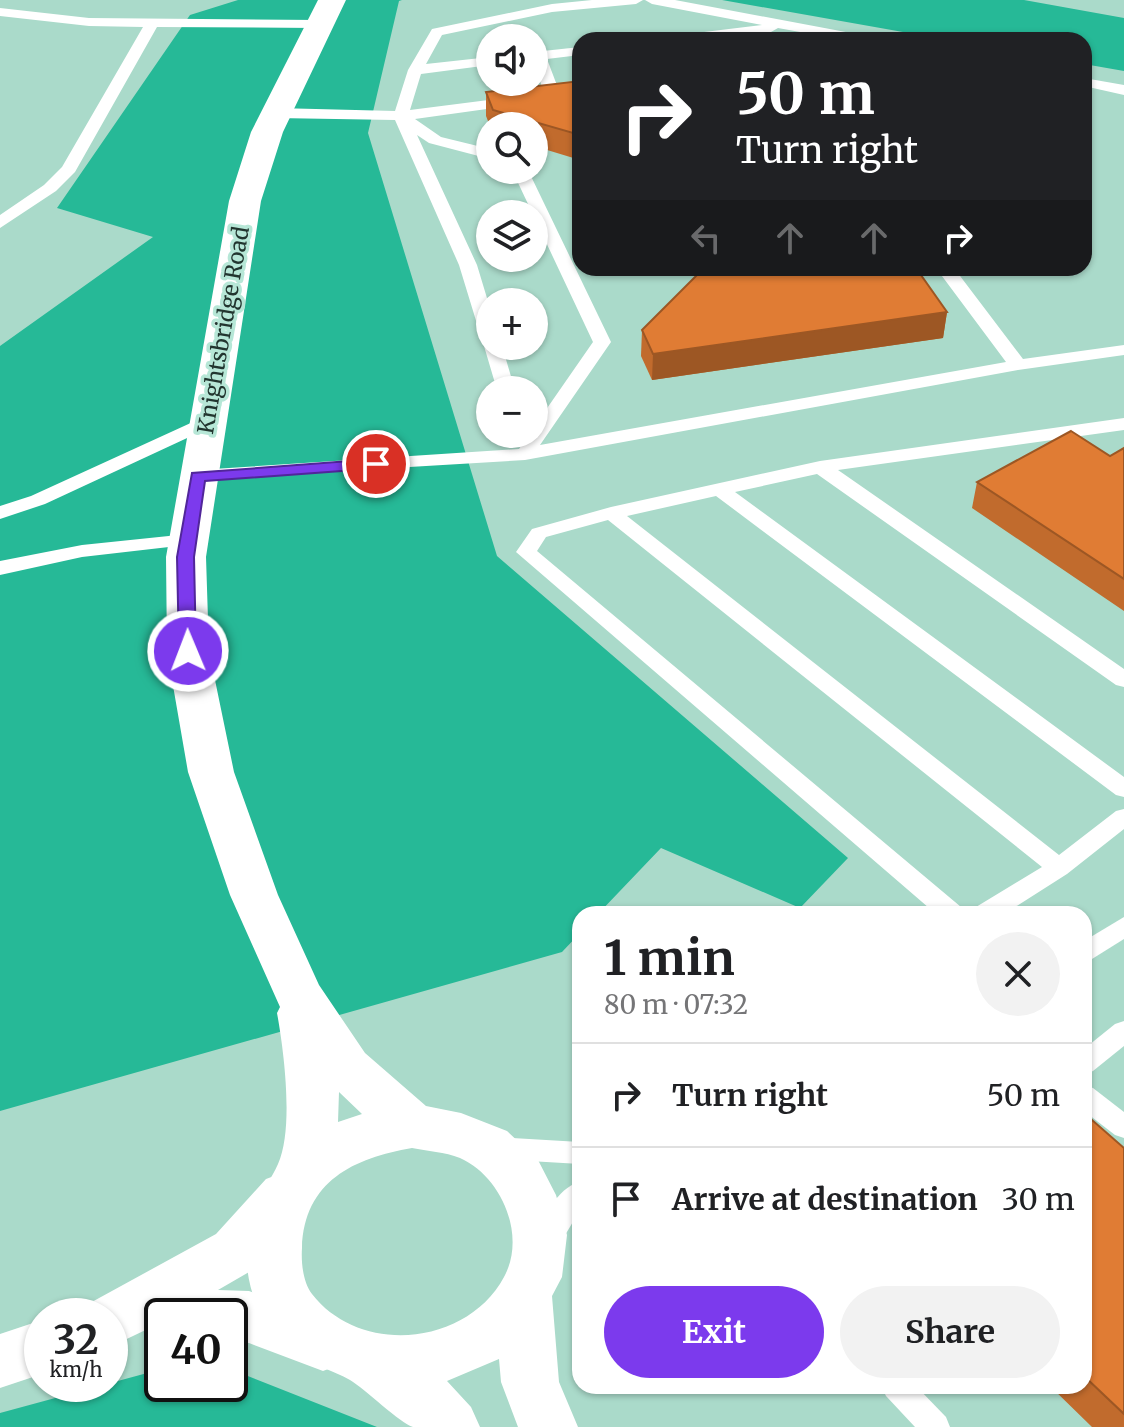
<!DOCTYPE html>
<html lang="en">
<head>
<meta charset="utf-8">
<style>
  body { margin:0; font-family:Merriweather,serif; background:#f2f2f2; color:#202124; height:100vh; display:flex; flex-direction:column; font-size:30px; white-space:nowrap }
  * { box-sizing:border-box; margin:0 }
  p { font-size:26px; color:#757577 }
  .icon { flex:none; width:44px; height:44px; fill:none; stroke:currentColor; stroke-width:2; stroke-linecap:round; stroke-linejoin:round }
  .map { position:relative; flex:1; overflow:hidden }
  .details { position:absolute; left:572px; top:906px; width:520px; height:488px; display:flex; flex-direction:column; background:#fff; border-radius:24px; box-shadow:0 2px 6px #0004 }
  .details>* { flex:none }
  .banner { position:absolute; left:572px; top:32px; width:520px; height:244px; border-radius:24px; box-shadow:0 2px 6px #0004; background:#202124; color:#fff; overflow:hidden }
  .fabs { position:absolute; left:476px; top:24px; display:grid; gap:16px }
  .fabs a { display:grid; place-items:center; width:72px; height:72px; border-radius:50%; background:#fff; box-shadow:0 2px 6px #0004; font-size:40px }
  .speed { position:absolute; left:24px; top:1298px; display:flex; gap:16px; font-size:40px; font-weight:700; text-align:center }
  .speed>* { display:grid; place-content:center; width:104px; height:104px; border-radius:50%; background:#fff; box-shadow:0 2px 6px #0004; line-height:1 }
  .speed small { font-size:20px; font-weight:400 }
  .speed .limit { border:4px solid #111; border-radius:12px; background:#fff; color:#111 }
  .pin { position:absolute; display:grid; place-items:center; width:68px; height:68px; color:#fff; margin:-34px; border:4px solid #fff; border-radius:50%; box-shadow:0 2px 8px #0007 }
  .me { position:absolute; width:88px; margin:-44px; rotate:359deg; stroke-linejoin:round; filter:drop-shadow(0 0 6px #0008) }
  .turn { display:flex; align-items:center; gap:28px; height:168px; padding:0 32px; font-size:36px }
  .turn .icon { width:104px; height:104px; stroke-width:2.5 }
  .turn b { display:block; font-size:56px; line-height:68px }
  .lanes { display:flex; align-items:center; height:76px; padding:0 32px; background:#0003; justify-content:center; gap:40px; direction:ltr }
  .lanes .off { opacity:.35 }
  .round { display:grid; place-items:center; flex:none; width:84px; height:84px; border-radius:42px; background:#f2f2f2 }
  .headline { display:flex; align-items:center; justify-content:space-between; height:136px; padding:0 32px }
  h1 { font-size:48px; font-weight:700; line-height:60px }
  .primary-button { display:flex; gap:16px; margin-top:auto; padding:16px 32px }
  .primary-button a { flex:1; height:92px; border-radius:48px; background:#7c3aed; color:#fff; font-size:32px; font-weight:700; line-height:92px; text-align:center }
  .primary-button a+a { background:#f2f2f2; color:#202124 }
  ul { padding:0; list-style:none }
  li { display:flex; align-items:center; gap:24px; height:104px; padding:0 32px; border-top:2px solid #e0e0e0 }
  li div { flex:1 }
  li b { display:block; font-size:30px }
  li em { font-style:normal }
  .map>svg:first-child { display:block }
</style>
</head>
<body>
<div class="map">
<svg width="1124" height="1427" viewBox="0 0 1124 1427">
  <rect width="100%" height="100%" fill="#aadaca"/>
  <g fill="#26b997">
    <path d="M238,0H402L399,1L368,133L497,556L848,858L800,908L661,848L598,914H580V933L562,952L0,1111V346L153,237L57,208L190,15Z"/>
    <path d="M722,0H1024L1124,18V71L1084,64V40H948Z"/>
    <path d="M162,1369V1384H230V1369L377,1427H0V1413Z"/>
  </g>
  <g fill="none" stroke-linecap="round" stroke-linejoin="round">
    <g fill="#fff" fill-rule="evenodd">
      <path d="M592,0H643L636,4L552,12L442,35L426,64L490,57V65L421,74L410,110L544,93L534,63V52L580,47V55L547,59L561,96L558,99L415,119L441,137L490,149V159L429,143L417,135L477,265L490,308V346H502L515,390H497L484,346L488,342L481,337L459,265L395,120L276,118L268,113L276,108L395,111L408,70L432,29L552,4Z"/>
      <path d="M645,0H675L867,36L874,40H844L778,28L771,32L707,40H664L671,36L762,25L652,4Z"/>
      <path d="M0,8L89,18L318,20L325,24L318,28L157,27L75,172L56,191L0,228V215L44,185L62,167L143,27L89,26L0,16Z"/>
      <path d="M1084,78L1124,85V95L1084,86Z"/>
      <path d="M512,170H528L611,342L540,445L1006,362L936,268H954L1023,359L1124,345V355L1018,370L525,460L191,480L188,476L191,472L198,470L519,449L529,434H534V427L593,342Z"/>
      <path d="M206,416L215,422L213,426L45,504L0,519V506L31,496Z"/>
      <path d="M1124,418V430L838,470L1124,669V687L1116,685L817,474L735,492L1124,777V797L1116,795L716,496L627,516L1059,855L1116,811L1124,809V829L1067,874L1004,914H973L976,907L1042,867L608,520L546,537L537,551L961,907L964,914H936L516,552L532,529L611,507L820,461Z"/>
      <path d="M188,534L198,540L195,544L82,557L0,575V561L82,545Z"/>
      <path d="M1124,917V939L1084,964V941Z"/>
      <path d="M1124,1021V1046L1093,1071L1084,1075V1049L1115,1024Z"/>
      <path d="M1084,1085L1093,1088L1124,1112V1138L1115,1135L1084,1111Z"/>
      <path d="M497,1137L580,1142V1164L497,1159L488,1156L484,1148L488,1140Z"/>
      <path d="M580,1181V1210L558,1247L548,1250L538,1247L534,1238C544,1216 556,1190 580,1181Z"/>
      <path d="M881,1386H916L946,1417L950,1427H915L886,1396Z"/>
    </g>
    <g fill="#fff" fill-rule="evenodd">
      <path d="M285,1172L304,1179L312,1196L304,1213L256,1268L218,1290L249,1291L344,1325L352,1344L344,1363L323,1371L249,1343L230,1342V1316H162V1335L156,1325L110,1347V1316H84L90,1303L216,1234L266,1179Z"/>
      <path d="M42,1320V1374L0,1388V1334Z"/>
    </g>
    <path fill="#fff" fill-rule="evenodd" d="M318,0H346L283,132L261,201L206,557L209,651L234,772L278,895L319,985L365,1053L426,1106L461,1113L507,1131L538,1160L556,1195L567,1235L562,1277L552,1296L559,1382L578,1427H518L501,1382L499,1359L447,1381L471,1407L480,1427C466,1427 424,1427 413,1427C400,1423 365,1389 350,1380C333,1370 313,1366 295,1354C250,1323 235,1255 255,1207C261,1192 272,1178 278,1164C294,1129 284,1051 277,1013L280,1007L230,895L188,772L167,651L166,557L229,201L251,132ZM339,1092L362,1114L338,1122ZM412,1148C427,1151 445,1152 460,1158C501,1176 527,1235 504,1277C467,1346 360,1356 312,1294C303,1282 301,1263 302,1248C304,1181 354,1158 412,1148Z"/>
  </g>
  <g fill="#c16b2d">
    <path d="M580,81V160L534,146V126H490L486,116V92Z"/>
    <path d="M947,312L943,338L652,380L641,356L642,330Z"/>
    <path d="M1124,448V611L972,508L977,482L1110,456Z"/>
    <path d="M1084,1113L1124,1148V1427H1092L1050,1386H1084Z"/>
  </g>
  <path fill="#9d5724" d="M947,312L943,338L652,380L653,354Z"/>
  <g fill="#e07c34" stroke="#9d5724" stroke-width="2">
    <path d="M580,81V135L493,110L486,92Z"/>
    <path d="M704,268H916L947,312L653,354L642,330Z"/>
    <path d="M1071,431L1110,456L1124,448V579L977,482Z"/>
    <path d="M1084,1113L1124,1148V1414L1084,1376Z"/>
  </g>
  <path fill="#7c3aed" stroke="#51269a" stroke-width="2" d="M376,459L384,464L382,468L205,481L194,557L196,651L194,655H181L179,651L177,557L192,473Z"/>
  <g text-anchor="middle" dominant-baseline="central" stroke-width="7" stroke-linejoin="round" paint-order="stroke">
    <g font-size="22" fill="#22352f" stroke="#b7e7d7">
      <text transform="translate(223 330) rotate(-80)">Knightsbridge Road</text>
    </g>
  </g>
</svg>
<div class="fabs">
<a><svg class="icon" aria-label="sound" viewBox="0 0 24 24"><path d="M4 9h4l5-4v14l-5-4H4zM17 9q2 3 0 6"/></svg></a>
<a><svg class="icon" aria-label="search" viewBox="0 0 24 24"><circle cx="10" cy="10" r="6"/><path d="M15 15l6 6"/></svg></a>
<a><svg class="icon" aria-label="layers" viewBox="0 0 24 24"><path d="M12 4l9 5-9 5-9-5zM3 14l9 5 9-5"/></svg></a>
<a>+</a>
<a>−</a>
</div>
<div class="speed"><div>32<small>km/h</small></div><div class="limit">40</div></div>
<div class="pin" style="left:376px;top:464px;background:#d93025"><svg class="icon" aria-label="arrive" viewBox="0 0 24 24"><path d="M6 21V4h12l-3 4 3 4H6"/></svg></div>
<svg class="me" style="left:188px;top:651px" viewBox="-20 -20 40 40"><circle r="17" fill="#7c3aed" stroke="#fff" stroke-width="3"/><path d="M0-11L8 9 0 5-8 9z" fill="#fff"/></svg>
<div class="banner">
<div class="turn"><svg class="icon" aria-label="right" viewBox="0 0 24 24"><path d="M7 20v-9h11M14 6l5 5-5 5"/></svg><div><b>50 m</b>Turn right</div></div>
<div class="lanes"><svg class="icon off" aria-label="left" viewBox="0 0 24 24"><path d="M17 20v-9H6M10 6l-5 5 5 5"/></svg><svg class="icon off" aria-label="ahead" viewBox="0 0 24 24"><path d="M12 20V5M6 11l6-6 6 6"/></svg><svg class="icon off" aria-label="ahead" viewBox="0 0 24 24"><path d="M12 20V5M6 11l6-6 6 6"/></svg><svg class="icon" aria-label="right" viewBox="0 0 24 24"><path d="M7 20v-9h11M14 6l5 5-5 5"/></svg></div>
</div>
<section class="details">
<div class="headline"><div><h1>1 min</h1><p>80 m · 07:32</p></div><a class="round"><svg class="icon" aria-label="close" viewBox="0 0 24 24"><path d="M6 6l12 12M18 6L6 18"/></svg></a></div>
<ul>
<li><svg class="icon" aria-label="right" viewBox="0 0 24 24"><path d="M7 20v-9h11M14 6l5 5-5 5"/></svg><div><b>Turn right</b></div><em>50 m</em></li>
<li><svg class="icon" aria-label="arrive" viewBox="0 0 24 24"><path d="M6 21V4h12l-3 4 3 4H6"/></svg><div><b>Arrive at destination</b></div><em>30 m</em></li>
</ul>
<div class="primary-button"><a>Exit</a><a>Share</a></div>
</section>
</div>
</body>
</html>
